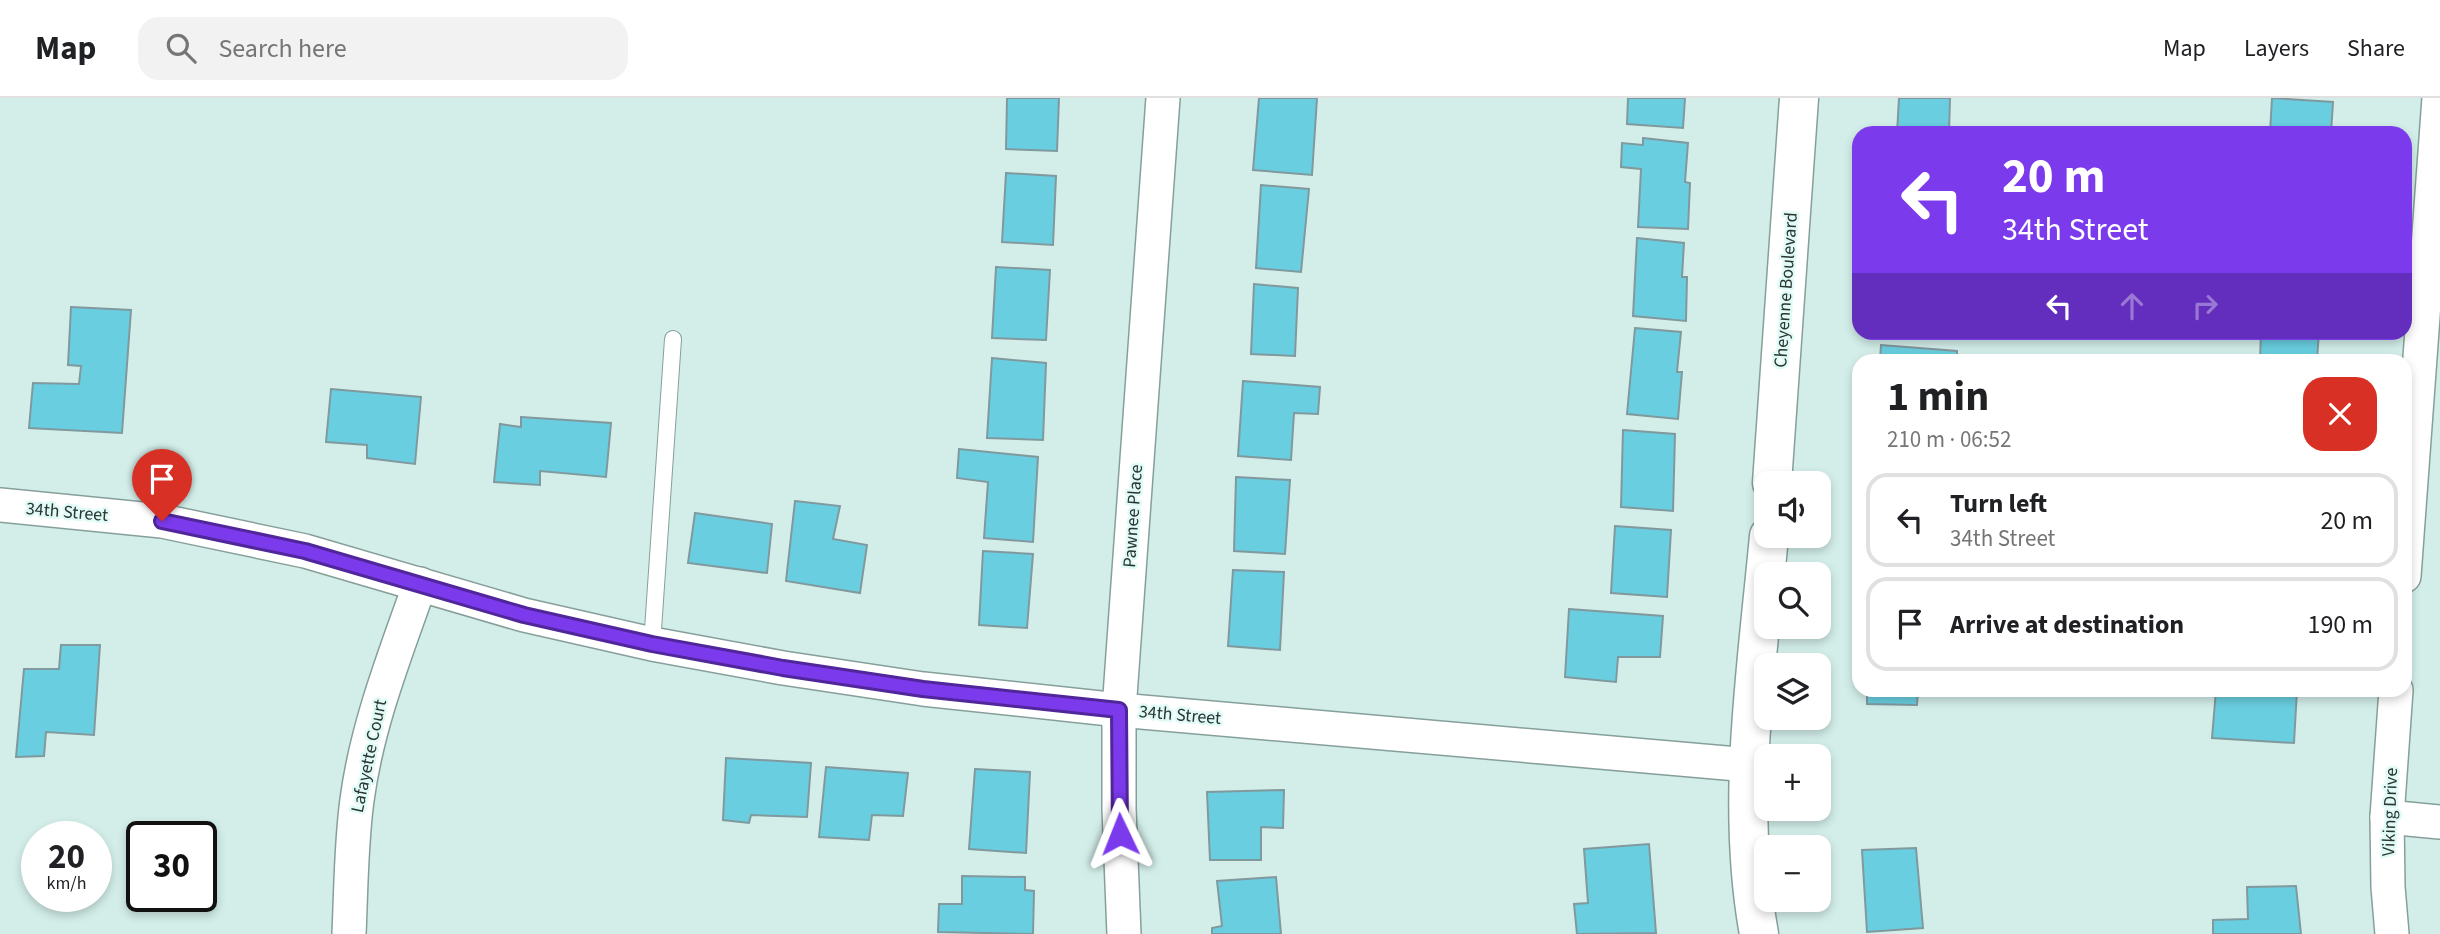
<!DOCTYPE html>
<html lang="en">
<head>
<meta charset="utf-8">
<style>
  body { margin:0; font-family:"Source Sans 3",sans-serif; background:#f2f2f2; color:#202124; height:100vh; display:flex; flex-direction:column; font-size:26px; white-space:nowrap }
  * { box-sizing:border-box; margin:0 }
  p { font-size:23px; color:#757577 }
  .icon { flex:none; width:38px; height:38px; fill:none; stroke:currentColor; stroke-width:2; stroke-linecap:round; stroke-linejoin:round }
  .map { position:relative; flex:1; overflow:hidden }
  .side { position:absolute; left:1852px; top:256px; width:560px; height:343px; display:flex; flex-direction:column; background:#fff; border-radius:21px; box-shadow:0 4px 10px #0003 }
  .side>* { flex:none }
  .banner { position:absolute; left:1852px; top:28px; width:560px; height:214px; border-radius:21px; box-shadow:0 4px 10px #0003; background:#7c3aed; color:#fff; overflow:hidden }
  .tools { position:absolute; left:1754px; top:373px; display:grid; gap:14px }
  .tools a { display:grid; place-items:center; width:77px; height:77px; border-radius:14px; background:#fff; box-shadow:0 4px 10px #0003; font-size:35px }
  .speed { position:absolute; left:21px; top:723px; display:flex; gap:14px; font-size:35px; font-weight:700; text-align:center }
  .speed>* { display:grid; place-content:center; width:91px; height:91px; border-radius:50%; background:#fff; box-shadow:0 4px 10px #0003; line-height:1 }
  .speed small { font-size:18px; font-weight:400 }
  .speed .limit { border:4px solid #111; border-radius:10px; background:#fff; color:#111 }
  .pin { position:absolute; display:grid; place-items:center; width:60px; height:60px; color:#fff; margin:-72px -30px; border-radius:50% 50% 50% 0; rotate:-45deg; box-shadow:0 0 7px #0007 }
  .pin .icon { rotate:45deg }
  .me { position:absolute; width:77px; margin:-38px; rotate:358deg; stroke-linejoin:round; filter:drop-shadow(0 0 5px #0008) }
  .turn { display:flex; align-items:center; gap:24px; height:147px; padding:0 35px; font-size:32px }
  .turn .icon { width:91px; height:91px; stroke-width:2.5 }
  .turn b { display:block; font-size:49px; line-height:60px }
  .lanes { display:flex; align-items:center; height:66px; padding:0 35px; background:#0003; justify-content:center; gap:35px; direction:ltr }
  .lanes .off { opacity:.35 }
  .round { display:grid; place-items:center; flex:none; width:74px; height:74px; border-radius:21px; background:#f2f2f2 }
  .head { display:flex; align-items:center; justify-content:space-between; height:119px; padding:0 35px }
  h1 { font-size:42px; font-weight:700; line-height:52px }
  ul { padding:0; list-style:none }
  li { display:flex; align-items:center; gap:21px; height:94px; margin:0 14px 10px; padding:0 21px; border:4px solid #e0e0e0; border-radius:21px }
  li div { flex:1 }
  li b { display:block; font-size:26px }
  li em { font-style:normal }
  header { display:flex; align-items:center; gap:42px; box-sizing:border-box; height:98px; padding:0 35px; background:#fff; border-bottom:2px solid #e0e0e0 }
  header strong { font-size:33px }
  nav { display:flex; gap:38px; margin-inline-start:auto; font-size:24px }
  .search { width:490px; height:63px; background:#f2f2f2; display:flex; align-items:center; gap:18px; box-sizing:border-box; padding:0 24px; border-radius:21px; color:#757577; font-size:26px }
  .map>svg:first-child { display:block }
</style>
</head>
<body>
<header>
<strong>Map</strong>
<div class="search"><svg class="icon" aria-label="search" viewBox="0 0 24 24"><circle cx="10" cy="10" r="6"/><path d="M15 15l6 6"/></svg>Search here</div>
<nav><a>Map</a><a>Layers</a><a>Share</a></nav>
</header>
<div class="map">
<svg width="2440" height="836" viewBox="0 0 2440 836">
  <rect width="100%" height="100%" fill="#d3eee9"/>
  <g fill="#69cfe0" stroke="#80999e" stroke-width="2">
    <path d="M1007,0H1059L1057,53L1006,51Z"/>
    <path d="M1259,0H1317L1312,77L1253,72Z"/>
    <path d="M1628,0H1685L1683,30L1627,26Z"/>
    <path d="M1899,0H1950L1949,35H1897Z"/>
    <path d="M2272,0L2333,4L2331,35H2270Z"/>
    <path d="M1643,40L1688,45L1685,84L1690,85L1688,131L1638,129L1641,71L1621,69L1622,45L1643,47Z"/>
    <path d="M1006,75L1056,78L1053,147L1002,144Z"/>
    <path d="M1261,87L1309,91L1301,174L1256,170Z"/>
    <path d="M1637,140L1684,145L1682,179H1687L1686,223L1633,218Z"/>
    <path d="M996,169L1050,172L1046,242L992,240Z"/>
    <path d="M1254,186L1298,190L1295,258L1251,256Z"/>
    <path d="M71,209L131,212L122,335L29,330L33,285L79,286L81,268L68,267Z"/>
    <path d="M1635,230L1681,234L1677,274H1682L1678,321L1627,316Z"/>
    <path d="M1887,234H1939V239Z"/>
    <path d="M2261,234H2319L2317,262H2260Z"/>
    <path d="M1881,247L1957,253V262H1880Z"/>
    <path d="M992,260L1046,265L1043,342L987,340Z"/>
    <path d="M1243,283L1320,289L1318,316L1294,315L1291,362L1238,358Z"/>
    <path d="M331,291L421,299L415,366L367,360V347L326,344Z"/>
    <path d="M521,319L611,325L606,379L540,373V387L494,384L500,326L521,329Z"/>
    <path d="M1623,332L1675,336L1673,413L1621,409Z"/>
    <path d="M959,351L1038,359L1033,444L984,440L988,384L957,380Z"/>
    <path d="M1236,379L1290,382L1285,456L1234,453Z"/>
    <path d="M795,403L840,408L833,441L867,447L860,495L786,483Z"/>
    <path d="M695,415L772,426L767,475L688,465Z"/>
    <path d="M1615,428L1671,432L1667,499L1611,495Z"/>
    <path d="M983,453L1033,456L1027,530L979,527Z"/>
    <path d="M1233,472L1284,474L1280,552L1228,548Z"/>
    <path d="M1569,511L1663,518L1660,559H1618L1616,584L1565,579Z"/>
    <path d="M61,547H100L94,637L46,634L44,658L16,659L24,571H59Z"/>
    <path d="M1867,592H1918L1917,607L1867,606Z"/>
    <path d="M2216,592H2297L2294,645L2212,640Z"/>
    <path d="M726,660L811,665L807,719L751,717L749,725L723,722Z"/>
    <path d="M826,669L908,675L903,718L872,717L869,742L819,739Z"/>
    <path d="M975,671L1030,674L1026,755L969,751Z"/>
    <path d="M1284,692L1283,730L1261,729V762H1210L1207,694Z"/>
    <path d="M1649,746L1656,835L1577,836L1574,806L1588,805L1584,751Z"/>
    <path d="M1916,750L1923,830L1867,834L1862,752Z"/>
    <path d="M962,778L1025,779V792L1034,793L1033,836L938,834L939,806H962Z"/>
    <path d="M1276,779L1281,836H1212V830L1222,828L1217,783Z"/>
    <path d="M2296,788L2301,836H2213V822L2248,821L2247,789Z"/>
  </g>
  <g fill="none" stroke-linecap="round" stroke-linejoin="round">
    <defs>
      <path id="service" d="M652,546L673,241"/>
      <g id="minor">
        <path d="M0,407L162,423L305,453L524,517L652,546L783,570L923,591L1119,612L1749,667"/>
        <path d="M2404,478L2439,0"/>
        <path d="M2387,719L2440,724"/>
        <path d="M349,836C351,792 351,746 357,702C367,627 395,557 420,486"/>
        <path d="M1124,836L1119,711V612L1163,0"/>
        <path d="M2392,836L2388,789L2387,719L2396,592"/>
      </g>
      <g id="tertiary">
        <path d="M1772,385L1799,0"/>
        <path d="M1759,836C1735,705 1757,569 1769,438"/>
      </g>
    </defs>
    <use href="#service" stroke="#869f9a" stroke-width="18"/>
    <use href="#minor" stroke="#869f9a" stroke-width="36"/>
    <use href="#tertiary" stroke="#869f9a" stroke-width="41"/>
    <use href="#service" stroke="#fff" stroke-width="16"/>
    <use href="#minor" stroke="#fff" stroke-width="33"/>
    <use href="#tertiary" stroke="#fff" stroke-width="38"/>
  </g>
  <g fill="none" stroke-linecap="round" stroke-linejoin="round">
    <defs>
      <path id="route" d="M162,423L305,453L524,517L652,546L783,570L923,591L1119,612L1120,736"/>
    </defs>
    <use href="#route" stroke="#51269a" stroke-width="18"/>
    <use href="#route" stroke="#7c3aed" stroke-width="12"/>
  </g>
  <g text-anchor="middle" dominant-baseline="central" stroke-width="5" stroke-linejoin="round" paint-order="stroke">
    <g font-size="18" fill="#2a3432" stroke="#e0fbf6">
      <text transform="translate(1786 192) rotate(-86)">Cheyenne Boulevard</text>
      <text transform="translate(67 414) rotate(5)">34th Street</text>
      <text transform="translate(1133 418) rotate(-86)">Pawnee Place</text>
      <text transform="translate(1180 617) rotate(5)">34th Street</text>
      <text transform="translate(369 658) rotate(-78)">Lafayette Court</text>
      <text transform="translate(2390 714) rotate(-88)">Viking Drive</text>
    </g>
  </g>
</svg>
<div class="tools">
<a><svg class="icon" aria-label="sound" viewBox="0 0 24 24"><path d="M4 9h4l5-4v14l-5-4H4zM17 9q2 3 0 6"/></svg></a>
<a><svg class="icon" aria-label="search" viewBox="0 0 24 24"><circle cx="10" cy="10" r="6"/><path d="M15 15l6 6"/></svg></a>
<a><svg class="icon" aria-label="layers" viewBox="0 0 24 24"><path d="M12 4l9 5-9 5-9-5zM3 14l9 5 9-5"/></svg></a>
<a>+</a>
<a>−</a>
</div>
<div class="speed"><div>20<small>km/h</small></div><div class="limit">30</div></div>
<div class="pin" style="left:162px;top:423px;background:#d93025"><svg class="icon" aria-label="arrive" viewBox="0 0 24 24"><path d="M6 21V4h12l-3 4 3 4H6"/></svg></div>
<svg class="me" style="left:1120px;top:736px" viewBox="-20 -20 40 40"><path d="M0-17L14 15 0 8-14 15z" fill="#7c3aed" stroke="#fff" stroke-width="4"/></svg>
<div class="banner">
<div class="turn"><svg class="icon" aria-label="left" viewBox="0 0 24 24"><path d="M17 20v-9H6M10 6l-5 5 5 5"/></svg><div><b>20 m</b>34th Street</div></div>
<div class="lanes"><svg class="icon" aria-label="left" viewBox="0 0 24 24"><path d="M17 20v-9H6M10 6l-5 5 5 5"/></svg><svg class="icon off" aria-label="ahead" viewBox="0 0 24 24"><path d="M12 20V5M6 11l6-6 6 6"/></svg><svg class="icon off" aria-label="right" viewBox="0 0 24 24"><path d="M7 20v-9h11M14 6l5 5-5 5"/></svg></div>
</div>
<section class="side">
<div class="head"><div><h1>1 min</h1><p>210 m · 06:52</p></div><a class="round" style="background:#d93025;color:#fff"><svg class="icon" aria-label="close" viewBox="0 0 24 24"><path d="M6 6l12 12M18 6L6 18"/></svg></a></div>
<ul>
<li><svg class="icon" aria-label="left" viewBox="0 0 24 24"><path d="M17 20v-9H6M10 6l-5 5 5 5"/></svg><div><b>Turn left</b><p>34th Street</p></div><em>20 m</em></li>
<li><svg class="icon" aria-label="arrive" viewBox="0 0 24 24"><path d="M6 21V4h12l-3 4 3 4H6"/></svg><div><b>Arrive at destination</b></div><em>190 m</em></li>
</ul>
</section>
</div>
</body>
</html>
